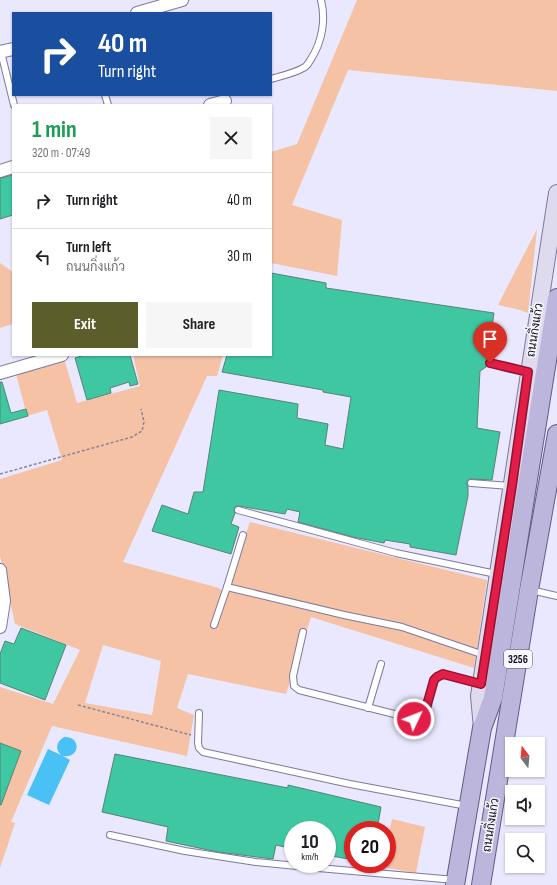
<!DOCTYPE html>
<html lang="en">
<head>
<meta charset="utf-8">
<style>
  body { margin:0; font-family:"Sofia Sans Condensed",Sarabun,sans-serif; background:#f6f6f6; color:#202124; height:100vh; display:flex; flex-direction:column; font-size:15px; white-space:nowrap }
  * { box-sizing:border-box; margin:0 }
  p { font-size:13px; color:#757577 }
  .icon { flex:none; width:22px; height:22px; fill:none; stroke:currentColor; stroke-width:2; stroke-linecap:round; stroke-linejoin:round }
  .map { position:relative; flex:1; overflow:hidden }
  .side { position:absolute; left:12px; top:104px; width:260px; height:252px; display:flex; flex-direction:column; background:#fff; border-radius:0px; box-shadow:0 1px 3px #0004 }
  .side>* { flex:none }
  .hud { position:absolute; left:12px; top:12px; width:260px; height:84px; border-radius:0px; box-shadow:0 1px 3px #0004; background:#1a4fa0; color:#fff; overflow:hidden }
  .needle { width:26px; rotate:344deg }
  .fabs { position:absolute; left:505px; top:737px; display:grid; gap:8px }
  .fabs a { display:grid; place-items:center; width:40px; height:40px; border-radius:0px; background:#fff; box-shadow:0 1px 3px #0004; font-size:20px }
  .speed { position:absolute; left:284px; top:821px; display:flex; gap:8px; font-size:20px; font-weight:700; text-align:center }
  .speed>* { display:grid; place-content:center; width:52px; height:52px; border-radius:50%; background:#fff; box-shadow:0 1px 3px #0004; line-height:1 }
  .speed small { font-size:10px; font-weight:400 }
  .speed .limit { border:6px solid #d22; background:#fff; color:#111 }
  .pin { position:absolute; display:grid; place-items:center; width:34px; height:34px; color:#fff; margin:-41px -17px; border-radius:50% 50% 50% 0; rotate:-45deg; box-shadow:0 0 4px #0007 }
  .pin .icon { rotate:45deg }
  .me { position:absolute; width:44px; margin:-22px; rotate:47deg; stroke-linejoin:round; filter:drop-shadow(0 0 3px #0008) }
  .turn { display:flex; align-items:center; gap:14px; height:84px; padding:0 20px; font-size:18px }
  .turn .icon { width:52px; height:52px; stroke-width:2.5 }
  .turn b { display:block; font-size:28px; line-height:34px }
  .round { display:grid; place-items:center; flex:none; width:42px; height:42px; border-radius:0px; background:#f6f6f6 }
  .headline { display:flex; align-items:center; justify-content:space-between; height:68px; padding:0 20px }
  h1 { font-size:24px; font-weight:700; line-height:30px; color:#1e9e55 }
  .primary-button { display:flex; gap:8px; margin-top:auto; padding:8px 20px }
  .primary-button a { flex:1; height:46px; border-radius:0px; background:#5b5d2a; color:#fff; font-size:16px; font-weight:700; line-height:46px; text-align:center }
  .primary-button a+a { background:#f6f6f6; color:#202124 }
  ul { padding:0; list-style:none }
  li { display:flex; align-items:center; gap:12px; height:56px; padding:0 20px; border-top:1px solid #e0e0e0 }
  li div { flex:1 }
  li b { display:block; font-size:15px }
  li em { font-style:normal }
  .map>svg:first-child { display:block }
</style>
</head>
<body>
<div class="map">
<svg width="557" height="885" viewBox="0 0 557 885">
  <rect width="100%" height="100%" fill="#eae8fe"/>
  <g fill="#f5c2a5" fill-rule="evenodd">
    <path d="M357,0H557V91L348,70L292,205L342,220L337,276L271,263V152L297,144Z"/>
    <path d="M537,229L528,313L520,310L498,305Z"/>
    <path d="M0,263L13,272V324L0,328Z"/>
    <path d="M133,355H223L217,376H207L123,562L219,588L226,594L250,522L487,580L474,668L311,617L286,694L188,674L177,708L194,715L187,756L52,726L11,822L15,823L0,868V807L21,751L0,743V687L53,704L80,650L15,624L0,556V479L62,460L47,410L27,416L15,370L64,358L77,403L140,386ZM103,645L161,661L152,715L85,703Z"/>
    <path d="M392,819L425,827L416,873L382,867V864H387V842Z"/>
  </g>
  <path fill="#49c1f5" d="M64,737C81,736 81,758 63,756L70,760L49,805L27,795L48,749L61,755C55,749 56,742 64,737Z"/>
  <g fill="#3fc7a2" stroke="#598274">
    <path d="M13,175V215L0,219V178Z"/>
    <path d="M271,273L326,283V288L494,313L487,360L486,362V367L480,371L477,428L500,432L492,480L471,479L467,481V485L468,487V496L456,555L410,547V544L385,540L384,543L353,537L298,522L300,512L287,509L285,514L239,506L235,507L234,509L235,513L231,524L239,527L231,554L152,531L162,505L188,514L194,492H203L219,390L298,404L297,418L328,424L325,445L343,449L351,397L323,392V390L222,372L227,355H271Z"/>
    <path d="M85,355H130L138,384L130,386L129,382L110,388L111,393L87,400L75,358Z"/>
    <path d="M0,382H2L11,413L26,409L28,416L0,424Z"/>
    <path d="M21,628L66,645L45,700L0,683V654L5,641L14,644Z"/>
    <path d="M0,743L21,751L1,805H0Z"/>
    <path d="M115,754L288,788V785L381,807L377,830H353V860L327,855V830H293V849L276,845L273,859L218,852L166,841L168,827L102,812Z"/>
  </g>
  <g fill="none" stroke-linecap="round" stroke-linejoin="round">
    <defs>
      <g id="service">
        <path d="M1,52L14,105"/>
        <path d="M271,79C281,76 295,73 303,68C307,67 309,62 311,59C322,42 326,20 321,0"/>
        <path d="M105,95L108,105"/>
        <path d="M490,363L528,372"/>
        <path d="M471,483L510,486"/>
        <path d="M238,510L396,553L496,574"/>
        <path d="M227,587L344,615L402,627L484,655"/>
        <path d="M531,590L557,596"/>
        <path d="M214,625L227,587L243,535"/>
        <path d="M303,632L293,676L294,686L299,690L414,719L421,718L425,712L434,680L437,677L443,674L480,684"/>
        <path d="M368,708L381,664"/>
        <path d="M199,713L198,743L199,748L203,752L350,784L467,806"/>
        <path d="M110,835L185,851L256,862L307,867L455,880"/>
      </g>
      <g id="minor">
        <path d="M137,13L182,0"/>
        <path d="M0,52L13,49"/>
        <path d="M210,105L225,101"/>
        <path d="M0,171L13,167"/>
        <path d="M0,373L62,355"/>
        <path d="M0,570L4,601L0,627"/>
      </g>
      <path id="secondary" d="M482,728L479,696C505,528 530,360 557,193"/>
      <g id="primary">
        <path d="M455,885L482,728L493,698L557,298"/>
        <path d="M481,885L529,590L557,434"/>
      </g>
    </defs>
    <use href="#service" stroke="#7e799b" stroke-width="8"/>
    <use href="#minor" stroke="#7e799b" stroke-width="14"/>
    <use href="#secondary" stroke="#7e799b" stroke-width="18"/>
    <use href="#primary" stroke="#625b89" stroke-width="20"/>
    <g stroke="#878596" stroke-width="1.5" stroke-dasharray="3 2" stroke-linecap="butt">
      <path d="M0,474L132,437L142,431L144,422L141,409"/>
      <path d="M78,705L191,735"/>
    </g>
    <use href="#service" stroke="#fff" stroke-width="6"/>
    <use href="#minor" stroke="#fff" stroke-width="12"/>
    <use href="#secondary" stroke="#dedbee" stroke-width="16"/>
    <use href="#primary" stroke="#bcb6dd" stroke-width="18"/>
  </g>
  <g fill="none" stroke-linecap="round" stroke-linejoin="round">
    <defs>
      <path id="route" d="M414,719L421,718L425,712L434,680L437,677L443,674L481,684L512,486L528,372L490,363"/>
    </defs>
    <use href="#route" stroke="#92132f" stroke-width="10"/>
    <use href="#route" stroke="#e11d48" stroke-width="7"/>
  </g>
  <g text-anchor="middle" dominant-baseline="central" stroke-width="3" stroke-linejoin="round" paint-order="stroke">
    <rect fill="#f8f7ff" stroke="#54525d" stroke-width="1" x="504" y="650" width="28" height="18" rx="3"/>
    <g font-size="11" font-weight="bold" fill="#0d0b17">
      <text x="518" y="659">3256</text>
    </g>
    <g font-size="12" fill="#0d0b17" stroke="#f8f7ff">
      <text transform="translate(535 330) rotate(-81)">ถนนกิ่งแก้ว</text>
      <text transform="translate(491 825) rotate(-81)">ถนนกิ่งแก้ว</text>
    </g>
  </g>
</svg>
<div class="fabs">
<a><svg class="needle" viewBox="-14 -14 28 28"><path d="M0-13l5 13h-10z" fill="#e53935"/><path d="M0 13l5-13h-10z" fill="#757577"/></svg></a>
<a><svg class="icon" aria-label="sound" viewBox="0 0 24 24"><path d="M4 9h4l5-4v14l-5-4H4zM17 9q2 3 0 6"/></svg></a>
<a><svg class="icon" aria-label="search" viewBox="0 0 24 24"><circle cx="10" cy="10" r="6"/><path d="M15 15l6 6"/></svg></a>
</div>
<div class="speed"><div>10<small>km/h</small></div><div class="limit">20</div></div>
<div class="pin" style="left:490px;top:363px;background:#d93025"><svg class="icon" aria-label="arrive" viewBox="0 0 24 24"><path d="M6 21V4h12l-3 4 3 4H6"/></svg></div>
<svg class="me" style="left:414px;top:719px" viewBox="-20 -20 40 40"><circle r="17" fill="#e11d48" stroke="#fff" stroke-width="3"/><path d="M0-11L8 9 0 5-8 9z" fill="#fff"/></svg>
<div class="hud">
<div class="turn"><svg class="icon" aria-label="right" viewBox="0 0 24 24"><path d="M7 20v-9h11M14 6l5 5-5 5"/></svg><div><b>40 m</b>Turn right</div></div>
</div>
<section class="side">
<div class="headline"><div><h1>1 min</h1><p>320 m · 07:49</p></div><a class="round"><svg class="icon" aria-label="close" viewBox="0 0 24 24"><path d="M6 6l12 12M18 6L6 18"/></svg></a></div>
<ul>
<li><svg class="icon" aria-label="right" viewBox="0 0 24 24"><path d="M7 20v-9h11M14 6l5 5-5 5"/></svg><div><b>Turn right</b></div><em>40 m</em></li>
<li><svg class="icon" aria-label="left" viewBox="0 0 24 24"><path d="M17 20v-9H6M10 6l-5 5 5 5"/></svg><div><b>Turn left</b><p>ถนนกิ่งแก้ว</p></div><em>30 m</em></li>
</ul>
<div class="primary-button"><a>Exit</a><a>Share</a></div>
</section>
</div>
</body>
</html>
